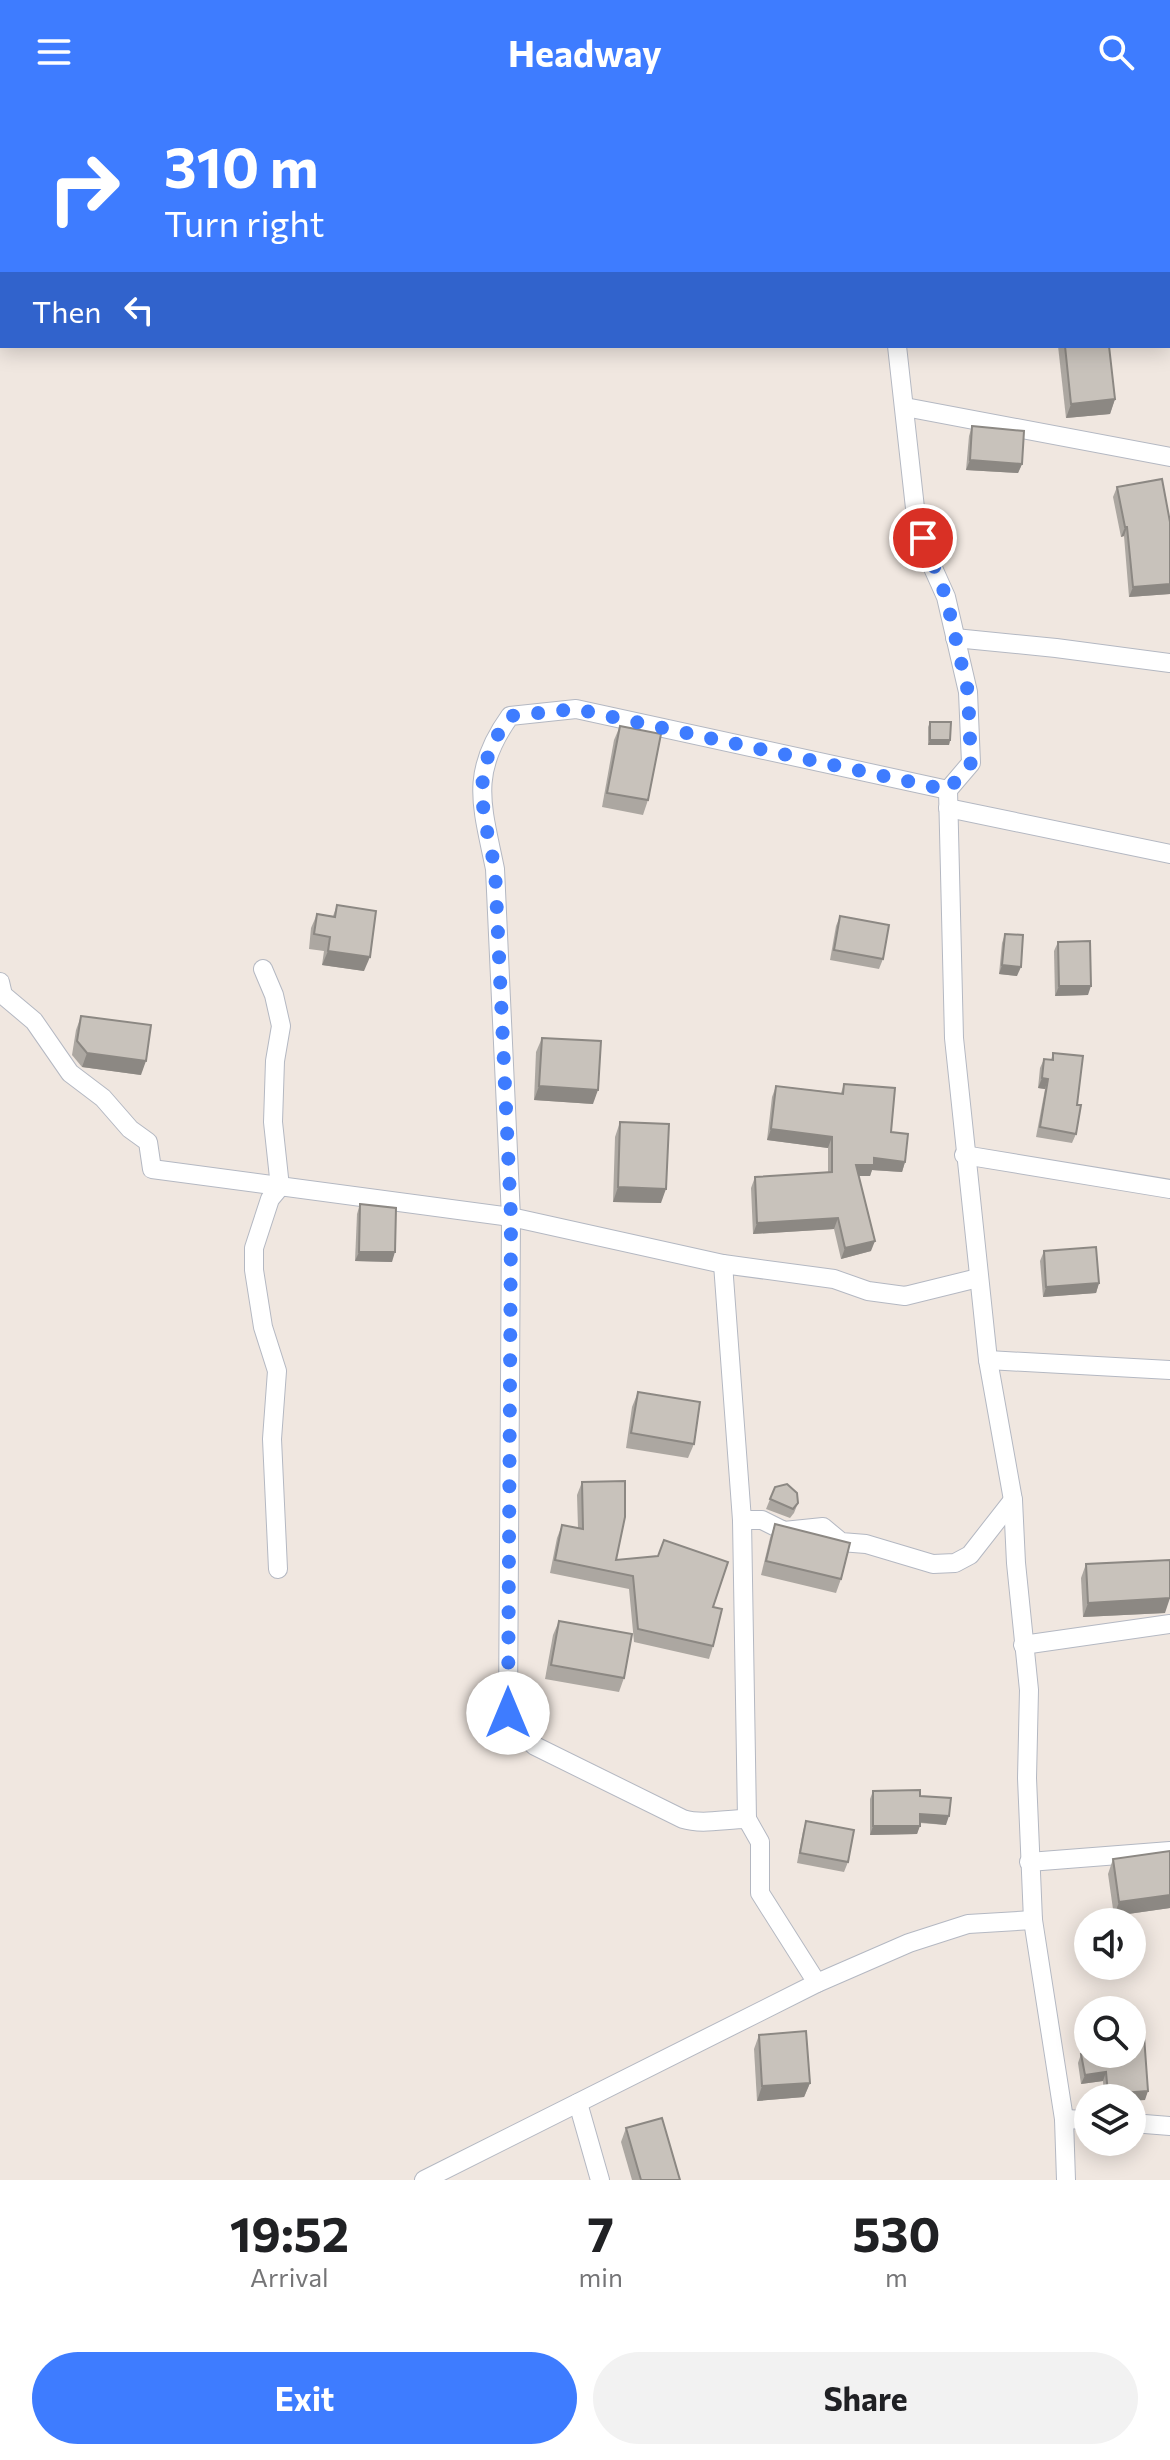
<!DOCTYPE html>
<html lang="en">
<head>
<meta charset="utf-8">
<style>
  body { margin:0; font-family:Commissioner,sans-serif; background:#f2f2f2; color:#202124; height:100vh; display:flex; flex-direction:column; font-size:30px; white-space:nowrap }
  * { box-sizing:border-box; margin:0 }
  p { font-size:26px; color:#757577 }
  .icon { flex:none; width:44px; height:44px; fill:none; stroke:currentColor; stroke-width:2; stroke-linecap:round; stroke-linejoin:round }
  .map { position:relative; height:2076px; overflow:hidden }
  .panel { display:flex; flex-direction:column; background:#fff; flex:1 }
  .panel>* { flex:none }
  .top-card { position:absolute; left:0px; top:0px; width:1170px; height:244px; box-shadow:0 4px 20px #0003; background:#3e7cff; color:#fff; overflow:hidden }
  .controls { position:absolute; left:1074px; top:1804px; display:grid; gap:16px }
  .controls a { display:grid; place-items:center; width:72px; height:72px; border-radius:50%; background:#fff; box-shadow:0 4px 20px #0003; font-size:40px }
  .pin { position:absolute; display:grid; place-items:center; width:68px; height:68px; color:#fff; margin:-34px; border:4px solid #fff; border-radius:50%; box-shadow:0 2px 8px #0007 }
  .me { position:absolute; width:88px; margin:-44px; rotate:0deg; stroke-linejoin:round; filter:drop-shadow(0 0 6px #0008) }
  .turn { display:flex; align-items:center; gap:28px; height:168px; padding:0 32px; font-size:36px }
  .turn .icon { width:104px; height:104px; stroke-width:2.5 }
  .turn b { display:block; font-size:56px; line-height:68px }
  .then { display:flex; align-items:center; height:76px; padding:0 32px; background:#0003; gap:16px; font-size:30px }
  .eta { display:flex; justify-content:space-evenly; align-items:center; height:136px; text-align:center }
  .eta b { font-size:48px; font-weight:700; line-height:56px }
  .cta { display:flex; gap:16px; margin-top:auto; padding:16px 32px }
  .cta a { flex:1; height:92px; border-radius:48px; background:#3e7cff; color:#fff; font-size:32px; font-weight:700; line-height:92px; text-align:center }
  .cta a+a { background:#f2f2f2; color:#202124 }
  header { display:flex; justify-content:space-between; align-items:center; height:104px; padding:0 32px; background:#3e7cff; color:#fff; font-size:36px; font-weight:700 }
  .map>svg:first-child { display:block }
</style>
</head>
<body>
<header><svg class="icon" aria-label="menu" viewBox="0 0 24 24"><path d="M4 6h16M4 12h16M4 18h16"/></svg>Headway<svg class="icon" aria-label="search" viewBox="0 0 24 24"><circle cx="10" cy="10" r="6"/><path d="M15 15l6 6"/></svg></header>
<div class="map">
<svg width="1170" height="2076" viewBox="0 0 1170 2076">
  <rect width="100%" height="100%" fill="#f0e7e0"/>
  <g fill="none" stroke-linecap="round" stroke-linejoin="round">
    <defs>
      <g id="street">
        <path d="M871,0V2"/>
        <path d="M354,2L355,0"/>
        <path d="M897,242L916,413L929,455L946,493L968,588L971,659L948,686L954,934L988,1256L1013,1396L1016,1459L1029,1586L1027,1674L1033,1816L1064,2015L1066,2076"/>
        <path d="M905,303L1170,353"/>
        <path d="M955,534L1056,544L1170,559"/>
        <path d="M948,704L1170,750"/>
        <path d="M263,865L274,891L281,922L275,957L273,1018L280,1083L270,1095L254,1144V1166L263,1223L277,1267L272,1335L278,1465"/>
        <path d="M0,878L3,891L34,917L70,969L103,994L130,1025L148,1038L152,1065L511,1113L508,1609L517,1626L535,1642L683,1715C702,1721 726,1715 747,1715"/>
        <path d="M964,1051L1170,1085"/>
        <path d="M723,1160L511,1113L495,765C482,701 469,669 510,612L576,605L948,686"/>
        <path d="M988,1256L1170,1266"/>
        <path d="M742,1416L723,1160L834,1175L868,1187L905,1192L978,1174"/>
        <path d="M1023,1541L1170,1520"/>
        <path d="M1029,1758L1170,1747"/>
        <path d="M817,1879L760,1789V1738L747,1715L742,1416H762L784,1427L823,1423L841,1438L866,1440L933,1460L955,1459L970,1451L1013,1396"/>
        <path d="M578,1999L600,2076"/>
        <path d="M1064,2015L1088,2016"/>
        <path d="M1132,2019L1170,2022"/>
        <path d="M424,2076L817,1879L909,1839L968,1820L1033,1816"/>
      </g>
    </defs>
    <use href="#street" stroke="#b4b8c2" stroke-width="20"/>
    <use href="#street" stroke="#fff" stroke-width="18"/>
  </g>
  <g fill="#aca7a1">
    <path d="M975,0H1006L1005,2H985Z"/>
    <path d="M1058,242H1109L1115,295L1110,310L1066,314Z"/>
    <path d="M972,322L1022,360L1018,369L966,366L969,332Z"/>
    <path d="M1117,383L1170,418V490L1129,493L1124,432L1121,433L1113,393Z"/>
    <path d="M930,618L950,636L949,641H928V623Z"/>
    <path d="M620,622L648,696L643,711L602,703L614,636Z"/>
    <path d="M337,801L364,867L322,861L324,847L309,845L311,824L317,810L333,812Z"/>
    <path d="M840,812L883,855L879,865L830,856L836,822Z"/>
    <path d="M1005,830L1017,872L999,870L1002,839Z"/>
    <path d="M1058,838L1088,891L1055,892L1054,847Z"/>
    <path d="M81,912L141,971L82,963L72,951L76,926Z"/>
    <path d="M542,934L593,1000L534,996L536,948Z"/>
    <path d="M1053,949L1077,1001L1076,1030L1072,1039L1036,1033L1045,985L1038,984L1040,964L1044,955L1051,956Z"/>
    <path d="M844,980L891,1028L905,1058L902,1068L872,1066L870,1072H859L871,1147L841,1155L834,1125L753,1130L751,1084L755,1073L828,1069V1044L767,1036L772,993L776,982L841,989Z"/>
    <path d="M620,1018L661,1099L613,1098L615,1033Z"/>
    <path d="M360,1100L392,1158L355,1157L357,1110Z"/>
    <path d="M1044,1147L1099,1179L1096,1189L1043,1193L1040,1157Z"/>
    <path d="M638,1288L694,1340L688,1354L626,1344L632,1303Z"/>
    <path d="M582,1378L616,1456L713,1503V1542L709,1555L634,1538L629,1485L550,1469L557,1434L562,1421L578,1424L577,1391Z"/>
    <path d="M775,1383L798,1399L794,1409L790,1414L766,1405Z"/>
    <path d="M775,1420L841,1475L836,1489L761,1471L770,1434Z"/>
    <path d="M1086,1460L1165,1509L1083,1513L1081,1474Z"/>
    <path d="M559,1517L624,1574L619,1588L545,1575L553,1531Z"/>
    <path d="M873,1687L920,1692L946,1721L920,1719L917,1730L870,1731V1695Z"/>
    <path d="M806,1717L848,1758L844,1768L797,1759L803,1727Z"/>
    <path d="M1170,1747V1804L1114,1812L1108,1770L1113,1755Z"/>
    <path d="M759,1931L810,1979L804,1993L757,1997L754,1945Z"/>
    <path d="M1081,1950L1145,1996L1132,1994H1104L1103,1977L1081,1980L1078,1959Z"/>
    <path d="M626,2024L680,2076H632L621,2038Z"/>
  </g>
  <g fill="#8c8883">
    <path d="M1115,295L1110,310L1066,314L1071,300Z"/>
    <path d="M970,356L1022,360L1018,369L966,366Z"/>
    <path d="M1125,423H1127L1124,432L1121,433Z"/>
    <path d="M1170,480V490L1129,493L1133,483Z"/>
    <path d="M930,636H950L949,641H928Z"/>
    <path d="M328,847L370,853L364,867L322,861Z"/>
    <path d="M1002,861L1021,863L1017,872L999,870Z"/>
    <path d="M1059,882H1091L1088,891L1055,892Z"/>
    <path d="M87,949L146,957L141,971L82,963Z"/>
    <path d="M1042,974L1048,975L1045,985L1038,984Z"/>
    <path d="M539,982L598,986L593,1000L534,996Z"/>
    <path d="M771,1025L832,1033L828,1044L767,1036Z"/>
    <path d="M874,1054L905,1058L902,1068L872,1066L870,1072H852L856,1061Z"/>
    <path d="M618,1083L666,1085L661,1099L613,1098Z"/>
    <path d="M838,1114L834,1125L753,1130L757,1119Z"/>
    <path d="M875,1137L871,1147L841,1155L845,1144Z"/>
    <path d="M359,1148H395L392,1158L355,1157Z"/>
    <path d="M1099,1179L1096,1189L1043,1193L1046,1183Z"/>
    <path d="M1170,1494L1165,1509L1083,1513L1088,1499Z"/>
    <path d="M920,1710L949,1712L946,1721L917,1718Z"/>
    <path d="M873,1722H920L917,1730L870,1731Z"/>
    <path d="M1170,1791V1804L1114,1812L1119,1798Z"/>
    <path d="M1106,1968L1103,1977L1081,1980L1085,1971Z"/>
    <path d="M810,1979L804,1993L757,1997L762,1982Z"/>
    <path d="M1148,1987L1145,1996L1132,1997V1994H1106L1108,1990Z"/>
  </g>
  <g fill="#c8c2bb" stroke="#8c8883" stroke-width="2">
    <path d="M1065,242H1109L1115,295L1071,300Z"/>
    <path d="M972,322L1024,327L1022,360L970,356Z"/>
    <path d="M1162,375L1170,418V480L1133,483L1127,423H1125L1117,383Z"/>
    <path d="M930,618H951L950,636H930Z"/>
    <path d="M620,622L661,630L648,696L607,689Z"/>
    <path d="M337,801L376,807L370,853L328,847L330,833L314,830L317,810L335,813Z"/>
    <path d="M840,812L889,821L883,855L834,846Z"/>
    <path d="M1005,830L1023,831L1021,863L1002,861Z"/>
    <path d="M1090,837L1091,882H1059L1058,838Z"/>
    <path d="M81,912L151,921L146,957L87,949L77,937Z"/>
    <path d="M542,934L601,937L598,986L539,982Z"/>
    <path d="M1053,949L1083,952L1077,1001H1081L1076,1030L1040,1023L1048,975L1042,974L1044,955L1053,956Z"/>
    <path d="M844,980L895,984L891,1028L908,1030L905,1058L874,1054V1061H856L875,1137L845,1144L838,1114L757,1119L755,1073L832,1068V1033L771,1025L776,982L843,990Z"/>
    <path d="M620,1018L669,1020L666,1085L618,1083Z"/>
    <path d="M360,1100L396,1104L395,1148H359Z"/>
    <path d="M1096,1143L1099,1179L1046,1183L1044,1147Z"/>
    <path d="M638,1288L700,1298L694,1340L631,1329Z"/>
    <path d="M625,1377V1413L616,1456L658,1452L664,1436L728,1458L713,1503L722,1505L713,1542L638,1525L633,1472L555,1456L562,1421L583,1425L582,1378Z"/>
    <path d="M787,1380L797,1389L798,1399L793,1405L770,1395L775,1383Z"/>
    <path d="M775,1420L850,1439L841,1475L766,1457Z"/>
    <path d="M1170,1456V1494L1088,1499L1086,1460Z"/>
    <path d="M559,1517L632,1530L624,1574L551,1561Z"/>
    <path d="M920,1686V1692L951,1694L949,1712L920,1710V1722H873V1687Z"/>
    <path d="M806,1717L854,1726L848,1758L800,1749Z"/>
    <path d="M1170,1747V1791L1119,1798L1113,1755Z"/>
    <path d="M1132,1918H1143L1148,1987L1108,1990L1106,1968L1085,1971L1081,1950L1088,1948V1950H1132Z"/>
    <path d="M806,1927L810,1979L762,1982L759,1931Z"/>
    <path d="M662,2014L680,2076H641L626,2024Z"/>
  </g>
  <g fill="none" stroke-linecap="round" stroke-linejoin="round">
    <path stroke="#3e7cff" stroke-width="14" stroke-dasharray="0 25.2" d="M508,1609L511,1113L495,765C482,701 469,669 510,612L576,605L948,686L971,659L968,588L946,493L923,434"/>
  </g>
</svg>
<div class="controls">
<a><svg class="icon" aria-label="sound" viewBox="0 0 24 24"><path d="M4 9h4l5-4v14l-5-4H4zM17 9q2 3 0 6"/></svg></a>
<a><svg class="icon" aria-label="search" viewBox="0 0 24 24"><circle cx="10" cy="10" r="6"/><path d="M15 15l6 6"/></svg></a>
<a><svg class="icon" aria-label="layers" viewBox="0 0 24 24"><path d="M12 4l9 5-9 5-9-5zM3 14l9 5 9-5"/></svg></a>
</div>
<div class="pin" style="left:923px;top:434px;background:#d93025"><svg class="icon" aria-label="arrive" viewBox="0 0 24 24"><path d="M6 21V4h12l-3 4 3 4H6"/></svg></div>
<svg class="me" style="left:508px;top:1609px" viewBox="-20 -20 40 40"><circle r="19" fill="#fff"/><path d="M0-13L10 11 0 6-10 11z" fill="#3e7cff"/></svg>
<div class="top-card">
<div class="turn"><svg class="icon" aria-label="right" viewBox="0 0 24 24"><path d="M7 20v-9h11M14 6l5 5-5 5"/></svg><div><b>310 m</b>Turn right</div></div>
<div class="then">Then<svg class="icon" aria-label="left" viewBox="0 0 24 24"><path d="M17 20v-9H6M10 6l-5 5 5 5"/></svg></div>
</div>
</div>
<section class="panel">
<div class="eta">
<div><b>19:52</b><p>Arrival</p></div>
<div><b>7</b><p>min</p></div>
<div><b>530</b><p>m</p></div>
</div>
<div class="cta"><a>Exit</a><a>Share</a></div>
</section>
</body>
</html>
